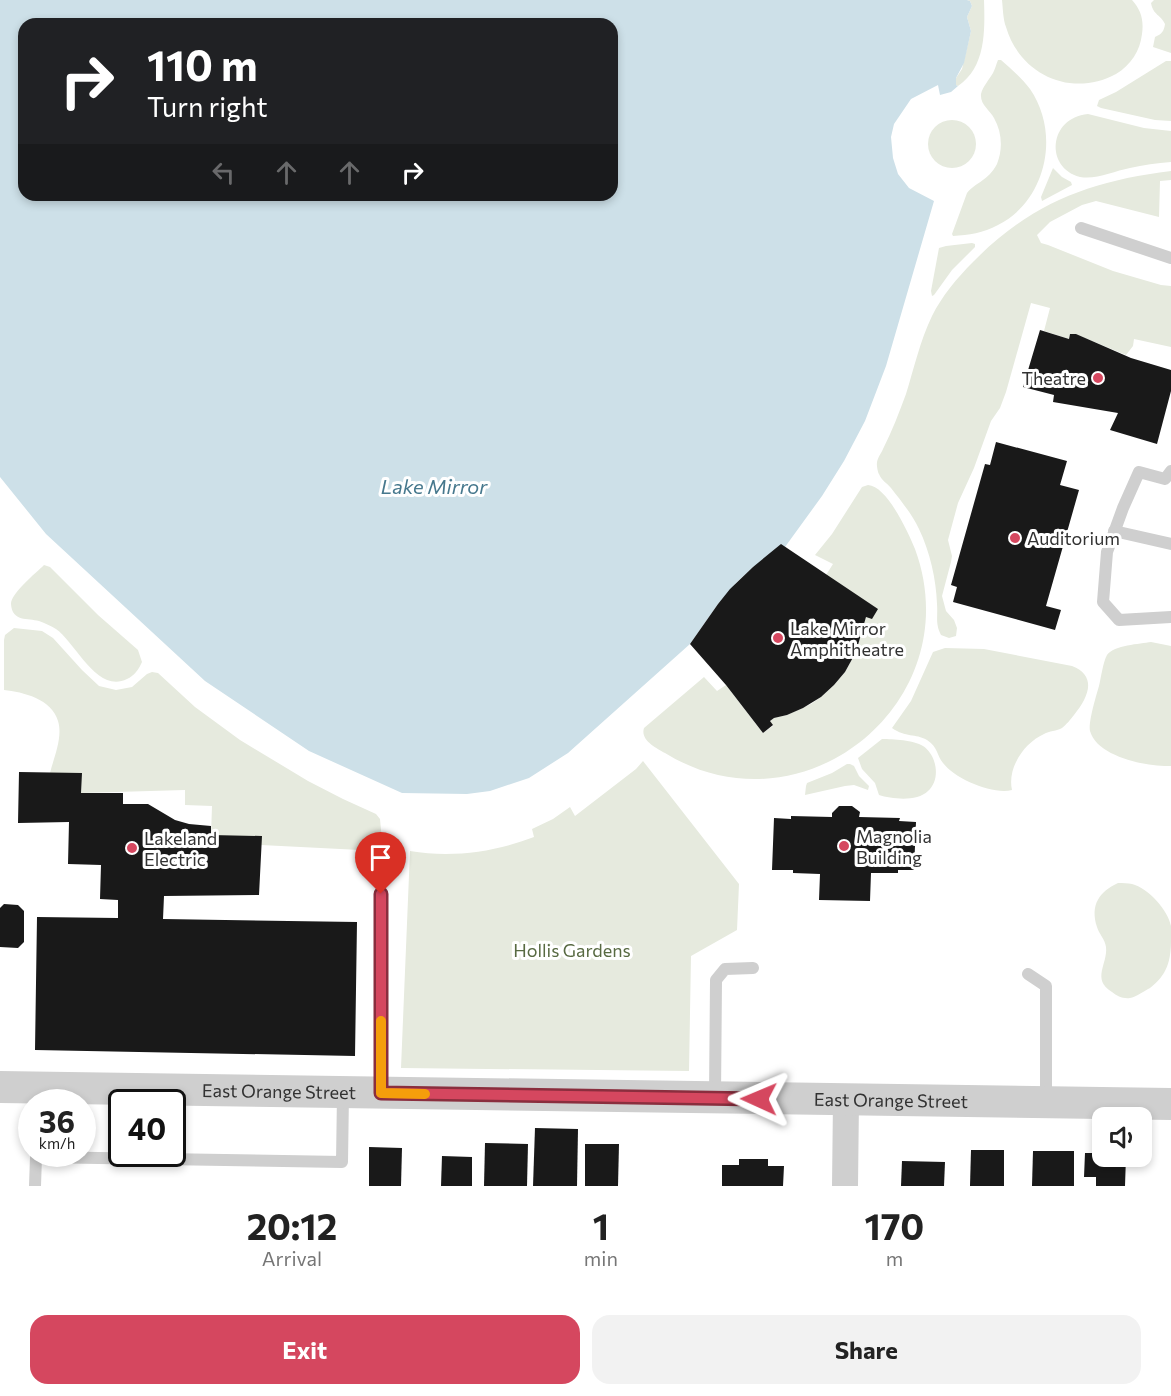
<!DOCTYPE html>
<html lang="en">
<head>
<meta charset="utf-8">
<style>
  body { margin:0; font-family:Commissioner,sans-serif; background:#f2f2f2; color:#222; height:100vh; display:flex; flex-direction:column; font-size:22px; white-space:nowrap }
  * { box-sizing:border-box; margin:0 }
  p { font-size:20px; color:#767676 }
  .icon { flex:none; width:33px; height:33px; fill:none; stroke:currentColor; stroke-width:2; stroke-linecap:round; stroke-linejoin:round }
  .map { position:relative; height:1186px; overflow:hidden }
  .details { display:flex; flex-direction:column; background:#fff; flex:1 }
  .details>* { flex:none }
  .hud { position:absolute; left:18px; top:18px; width:600px; height:183px; border-radius:18px; box-shadow:0 3px 9px #0003; background:#202124; color:#fff; overflow:hidden }
  .tools { position:absolute; left:1092px; top:1107px; display:grid; gap:12px }
  .tools a { display:grid; place-items:center; width:60px; height:60px; border-radius:12px; background:#fff; box-shadow:0 3px 9px #0003; font-size:30px }
  .speed { position:absolute; left:18px; top:1089px; display:flex; gap:12px; font-size:30px; font-weight:700; text-align:center }
  .speed>* { display:grid; place-content:center; width:78px; height:78px; border-radius:50%; background:#fff; box-shadow:0 3px 9px #0003; line-height:1 }
  .speed small { font-size:15px; font-weight:400 }
  .speed .limit { border:3px solid #111; border-radius:9px; background:#fff; color:#111 }
  .pin { position:absolute; display:grid; place-items:center; width:51px; height:51px; color:#fff; margin:-62px -26px; border-radius:50% 50% 50% 0; rotate:-45deg; box-shadow:0 0 6px #0007 }
  .pin .icon { rotate:45deg }
  .me { position:absolute; width:66px; margin:-33px; rotate:271deg; stroke-linejoin:round; filter:drop-shadow(0 0 4px #0008) }
  .turn { display:flex; align-items:center; gap:21px; height:126px; padding:0 30px; font-size:27px }
  .turn .icon { width:78px; height:78px; stroke-width:2.5 }
  .turn b { display:block; font-size:42px; line-height:51px }
  .lanes { display:flex; align-items:center; height:57px; padding:0 30px; background:#0003; justify-content:center; gap:30px; direction:ltr }
  .lanes .off { opacity:.35 }
  .eta { display:flex; justify-content:space-evenly; align-items:center; height:102px; text-align:center }
  .eta b { font-size:36px; font-weight:700; line-height:42px }
  .button { display:flex; gap:12px; margin-top:auto; padding:12px 30px }
  .button a { flex:1; height:69px; border-radius:18px; background:#d5475f; color:#fff; font-size:24px; font-weight:700; line-height:69px; text-align:center }
  .button a+a { background:#f2f2f2; color:#222 }
  .map>svg:first-child { display:block }
</style>
</head>
<body>
<div class="map">
<svg width="1171" height="1186" viewBox="0 0 1171 1186">
  <rect width="100%" height="100%" fill="#fff"/>
  <g fill="#e6eade">
    <path d="M967,0H984C985,31 986,67 958,86L956,85V78L962,69L971,31L967,17L972,6L970,1Z"/>
    <path d="M1002,0H1132C1141,10 1144,20 1142,34C1140,51 1131,65 1116,74C1072,98 1020,75 1006,27C1003,19 1003,9 1002,0Z"/>
    <path d="M1154,0H1171V53L1153,47L1155,37C1162,34 1164,31 1165,24C1161,15 1153,15 1151,3Z"/>
    <path d="M998,60H1001C1011,69 1022,78 1030,89C1061,134 1046,201 998,225C983,233 969,235 953,236L952,234L967,193C976,182 988,181 997,164C1003,149 1002,132 994,118C990,110 980,105 981,94C983,86 989,80 993,73C995,69 996,65 998,60Z"/>
    <path d="M1166,61H1171V121L1155,120L1101,108L1097,106L1099,100L1116,92Z"/>
    <path d="M1088,114L1144,128L1171,131V162C1157,163 1143,165 1130,168C1114,171 1096,180 1080,177C1045,168 1048,118 1088,114Z"/>
    <circle cx="952" cy="144" r="24"/>
    <path d="M1053,168L1062,177L1071,182L1072,185L1042,201L1041,197Z"/>
    <path d="M1171,171V180L1160,181L1159,217L1096,201L1082,205L1050,222L1037,235L1041,243L1048,245L1113,271L1161,285L1171,286V347L1134,339L1133,346L1126,355L1075,334H1070L1069,339L1044,331L1050,308L1031,303L1006,392L1000,408L991,421L974,468L958,503L948,540L952,556L951,562L942,596L946,611L954,620L957,628L956,636L949,638L941,635C935,623 938,617 937,604C936,579 930,552 919,529C912,514 901,501 891,488C887,483 881,480 879,474C878,473 877,467 877,466C876,459 881,454 883,449C892,431 899,413 906,394C914,368 920,341 932,316C942,296 957,278 973,262C1031,203 1090,181 1171,171Z"/>
    <path d="M972,243L975,244V247L952,270L934,295L932,296L931,291L939,248L946,246Z"/>
    <path d="M868,485C887,486 908,532 915,549C971,701 803,838 665,753C656,748 640,740 644,728L704,677L717,691L726,685L763,733L773,726L770,721L774,718L787,715L811,704L821,697L834,685L845,672L856,652L866,617L872,618L877,609L826,575L833,564L815,555L832,534L862,487Z"/>
    <path d="M44,565L50,567L98,615L138,650L142,662C139,669 134,676 127,679C97,694 76,643 56,629C51,626 45,623 39,621C28,618 12,622 11,604C11,593 36,573 44,565Z"/>
    <path d="M14,628L42,631L53,638L82,670L99,686L116,690L132,687L147,674L152,672L158,673L195,707L240,740L308,781L343,799L376,814L380,819L382,841L380,851L261,845L211,835L212,806L185,805V790L81,793V773H50C54,757 63,737 58,721C52,699 23,692 4,690V640L5,635Z"/>
    <path d="M1151,642L1171,646V766C1148,767 1097,757 1090,731C1088,723 1096,696 1099,686C1101,678 1103,662 1107,655C1114,645 1140,644 1151,642Z"/>
    <path d="M945,648L984,649L1072,666C1098,676 1088,698 1074,715C1071,719 1066,725 1062,728C1057,731 1049,731 1044,734C1024,743 1007,768 1012,790C993,795 955,779 943,763C937,756 938,747 927,740C915,733 906,738 892,728L911,701L933,652Z"/>
    <path d="M882,739C893,739 914,740 923,746C937,755 941,780 928,791C917,802 892,799 879,795L875,783L862,769L858,758Z"/>
    <path d="M643,761L739,884L737,930L691,956L689,1071L401,1068L410,851C452,858 495,852 534,837L532,829L553,819L570,807L575,816L636,769Z"/>
    <path d="M847,764H850L854,766L859,776L869,786L868,790L854,785L845,786L805,795L806,786L807,783L832,773Z"/>
    <path d="M1118,883C1123,883 1128,883 1132,884C1148,888 1168,910 1171,926C1171,930 1171,936 1171,940C1171,961 1167,975 1150,988C1144,991 1136,997 1130,998C1123,999 1117,996 1112,992C1091,979 1108,964 1106,947C1105,939 1099,934 1097,927C1090,905 1099,892 1118,883Z"/>
  </g>
  <path fill="#cde0e8" fill-rule="evenodd" d="M0,0H967L970,1L972,6L967,17L971,31L964,63L956,78V85L958,86L951,92L940,95L938,85L911,99L894,124L891,137L893,158L898,174L909,188L934,201L886,366L865,421L844,461L822,496L785,547L753,567L736,583L718,604L690,644L568,753L529,778L490,791L467,794L402,793L309,751L205,681L46,534L0,477ZM24,24H612V195H24Z"/>
  <g fill="#191919">
    <path d="M1040,330L1069,339L1070,334H1076L1131,358L1171,370V391L1157,444L1110,430L1118,413L1053,402L1054,395L1023,387Z"/>
    <path d="M996,442L1067,461L1060,485L1079,490L1046,606L1061,610L1055,630L953,602L957,587L951,585L985,464L990,465Z"/>
    <path d="M781,544L878,609L872,619L866,617L856,652L845,672L834,685L821,697L803,708L787,715L774,718L770,721L773,725L763,733L726,685L690,644L718,604L730,589L753,567Z"/>
    <path d="M19,772L82,773L81,793H123V804H148L175,820L189,824L211,826V835L262,836L259,895L164,896L163,919L357,922L355,1056L35,1050L37,917L118,918V900L100,899L101,865L68,864L69,822L18,823Z"/>
    <path d="M839,806H852L860,812L859,817L900,818L899,821L916,822L914,870H898V873H871L870,901L819,900L820,874L793,873V870H772L774,818L791,819V816L832,817V813Z"/>
    <path d="M4,904L18,905L24,911V942L18,948L0,947V908Z"/>
    <path d="M535,1128L578,1129L577,1186H533Z"/>
    <path d="M485,1143L528,1144L527,1186H484Z"/>
    <path d="M585,1144H619L618,1186H585Z"/>
    <path d="M369,1147L402,1148L401,1186H369Z"/>
    <path d="M971,1150H1004V1186H970Z"/>
    <path d="M1033,1151H1074V1186H1032Z"/>
    <path d="M1085,1153H1102V1156H1126L1125,1186H1096V1177H1084Z"/>
    <path d="M442,1156L472,1157V1186H441Z"/>
    <path d="M739,1159H768V1166H784L783,1186H722V1165H739Z"/>
    <path d="M902,1161L945,1162L944,1186H901Z"/>
  </g>
  <g fill="none" stroke-linecap="round" stroke-linejoin="round">
    <g stroke="#cfcfcf" stroke-width="12">
      <path d="M1081,228L1171,258"/>
      <path d="M1171,471L1165,479L1139,472L1123,508L1107,552L1103,602L1119,620L1171,617"/>
      <path d="M1114,531L1171,544"/>
      <path d="M381,894V1092"/>
      <path d="M1028,974L1046,986V1101"/>
      <path d="M715,1097L716,980L725,969L753,968"/>
      <path d="M35,1186L36,1157L342,1162L343,1094"/>
    </g>
    <path stroke="#cfcfcf" stroke-width="26" d="M845,1186L846,1100"/>
    <path stroke="#cfcfcf" stroke-width="32" id="s1" d="M0,1087L1171,1104"/>
  </g>
  <g fill="none" stroke-linecap="round" stroke-linejoin="round">
    <defs>
      <path id="route" d="M381,894V1093L759,1099"/>
    </defs>
    <use href="#route" stroke="#8a2e3e" stroke-width="15"/>
    <use href="#route" stroke="#d5475f" stroke-width="10"/>
    <path stroke="#f59e0b" stroke-width="10" d="M381,1021V1093L425,1094"/>
  </g>
  <g fill="#d5475f" stroke="#fff" stroke-width="2">
    <circle cx="1098" cy="378" r="6"/>
    <circle cx="1015" cy="538" r="6"/>
    <circle cx="778" cy="638" r="6"/>
    <circle cx="844" cy="846" r="6"/>
    <circle cx="132" cy="848" r="6"/>
  </g>
  <g text-anchor="middle" dominant-baseline="central" stroke-width="6" stroke-linejoin="round" paint-order="stroke">
    <g font-size="18" fill="#323232" stroke="#fff" text-anchor="start">
      <text x="1086" y="378" text-anchor="end">Theatre</text>
      <text x="1027" y="538">Auditorium</text>
      <text x="790" y="628">Lake Mirror<tspan x="790" dy="21">Amphitheatre</tspan></text>
      <text x="856" y="836">Magnolia<tspan x="856" dy="21">Building</tspan></text>
      <text x="144" y="838">Lakeland<tspan x="144" dy="21">Electric</tspan></text>
    </g>
    <g font-size="18" fill="#586a42" stroke="#fff">
      <text x="572" y="950">Hollis Gardens</text>
    </g>
    <g font-size="18" fill="#323232" stroke="#fff">
      <text stroke="none"><textPath href="#s1" startOffset="279">East Orange Street</textPath></text>
      <text stroke="none"><textPath href="#s1" startOffset="891">East Orange Street</textPath></text>
    </g>
    <g font-size="20" font-style="italic" fill="#46788d" stroke="#fff">
      <text x="434" y="486">Lake Mirror</text>
    </g>
  </g>
</svg>
<div class="tools">
<a><svg class="icon" aria-label="sound" viewBox="0 0 24 24"><path d="M4 9h4l5-4v14l-5-4H4zM17 9q2 3 0 6"/></svg></a>
</div>
<div class="speed"><div>36<small>km/h</small></div><div class="limit">40</div></div>
<div class="pin" style="left:381px;top:894px;background:#d93025"><svg class="icon" aria-label="arrive" viewBox="0 0 24 24"><path d="M6 21V4h12l-3 4 3 4H6"/></svg></div>
<svg class="me" style="left:759px;top:1099px" viewBox="-20 -20 40 40"><path d="M0-17L14 15 0 8-14 15z" fill="#d5475f" stroke="#fff" stroke-width="4"/></svg>
<div class="hud">
<div class="turn"><svg class="icon" aria-label="right" viewBox="0 0 24 24"><path d="M7 20v-9h11M14 6l5 5-5 5"/></svg><div><b>110 m</b>Turn right</div></div>
<div class="lanes"><svg class="icon off" aria-label="left" viewBox="0 0 24 24"><path d="M17 20v-9H6M10 6l-5 5 5 5"/></svg><svg class="icon off" aria-label="ahead" viewBox="0 0 24 24"><path d="M12 20V5M6 11l6-6 6 6"/></svg><svg class="icon off" aria-label="ahead" viewBox="0 0 24 24"><path d="M12 20V5M6 11l6-6 6 6"/></svg><svg class="icon" aria-label="right" viewBox="0 0 24 24"><path d="M7 20v-9h11M14 6l5 5-5 5"/></svg></div>
</div>
</div>
<section class="details">
<div class="eta">
<div><b>20:12</b><p>Arrival</p></div>
<div><b>1</b><p>min</p></div>
<div><b>170</b><p>m</p></div>
</div>
<div class="button"><a>Exit</a><a>Share</a></div>
</section>
</body>
</html>
